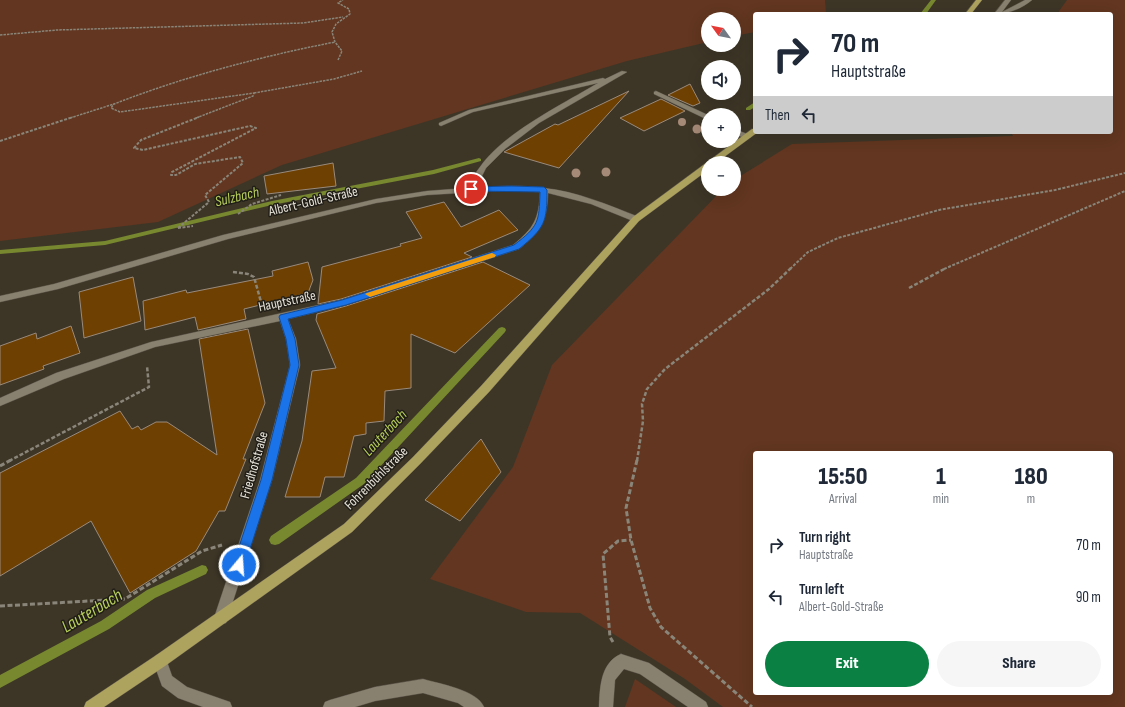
<!DOCTYPE html>
<html lang="en">
<head>
<meta charset="utf-8">
<style>
  body { margin:0; font-family:"Sofia Sans Condensed",sans-serif; background:#f6f6f7; color:#1f2937; height:100vh; display:flex; flex-direction:column; font-size:15px; white-space:nowrap }
  * { box-sizing:border-box; margin:0 }
  p { font-size:13px; color:#747a83 }
  .icon { flex:none; width:22px; height:22px; fill:none; stroke:currentColor; stroke-width:2; stroke-linecap:round; stroke-linejoin:round }
  .map { position:relative; flex:1; overflow:hidden }
  .drawer { position:absolute; left:753px; top:451px; width:360px; height:244px; display:flex; flex-direction:column; background:#fff; border-radius:4px; box-shadow:0 4px 16px #0002 }
  .drawer>* { flex:none }
  .guide { position:absolute; left:753px; top:12px; width:360px; height:122px; border-radius:4px; box-shadow:0 4px 16px #0002; background:#fff; color:#1f2937; overflow:hidden }
  .needle { width:26px; rotate:303deg }
  .fabs { position:absolute; left:701px; top:12px; display:grid; gap:8px }
  .fabs a { display:grid; place-items:center; width:40px; height:40px; border-radius:50%; background:#fff; box-shadow:0 4px 16px #0002; font-size:20px }
  .pin { position:absolute; display:grid; place-items:center; width:34px; height:34px; color:#fff; margin:-17px; border:2px solid #fff; border-radius:50%; box-shadow:0 1px 4px #0007 }
  .me { position:absolute; width:44px; margin:-22px; rotate:18deg; stroke-linejoin:round; filter:drop-shadow(0 0 3px #0008) }
  .turn { display:flex; align-items:center; gap:14px; height:84px; padding:0 12px; font-size:18px }
  .turn .icon { width:52px; height:52px; stroke-width:2.5 }
  .turn b { display:block; font-size:28px; line-height:34px }
  .then { display:flex; align-items:center; height:38px; padding:0 12px; background:#0003; gap:8px; font-size:15px }
  .eta { display:flex; justify-content:space-evenly; align-items:center; height:68px; text-align:center }
  .eta b { font-size:24px; font-weight:800; line-height:28px }
  .button { display:flex; gap:8px; margin-top:auto; padding:8px 12px }
  .button a { flex:1; height:46px; border-radius:24px; background:#0b8043; color:#fff; font-size:16px; font-weight:800; line-height:46px; text-align:center }
  .button a+a { background:#f6f6f7; color:#1f2937 }
  ul { padding:0; list-style:none }
  li { display:flex; align-items:center; gap:12px; height:52px; padding:0 12px }
  li div { flex:1 }
  li b { display:block; font-size:15px }
  li em { font-style:normal }
  .map>svg:first-child { display:block }
</style>
</head>
<body>
<div class="map">
<svg width="1125" height="707" viewBox="0 0 1125 707">
  <rect width="100%" height="100%" fill="#3d3627"/>
  <g fill="#623620" fill-rule="evenodd">
    <path d="M0,0H825L826,14H755V32L734,36V19H708V42L627,61L282,165L158,222L0,241Z"/>
    <path d="M1067,0H1125V707H723L685,679L580,613L526,612L430,579L513,467L552,365L723,189H734V180L792,144L1013,136L1011,132H1111V14H1057ZM755,453H1111V693H755Z"/>
    <path d="M635,679L676,707H625Z"/>
  </g>
  <g fill="none" stroke-linecap="round" stroke-linejoin="round">
    <g fill="#77882f" fill-rule="evenodd">
      <path d="M931,0H936L926,14H920Z"/>
      <path d="M755,102V107L750,110H746V108Z"/>
      <path d="M479,158L481,159V161L434,174L272,205L105,245L0,254V250L105,241L272,201L433,170Z"/>
      <path d="M502,327L505,328L506,330L505,332L364,484L279,544L275,545L271,544L269,540L271,536L356,478L499,328Z"/>
      <path d="M202,565L206,566L208,570L206,574L155,598L109,629L0,688V675L101,621L147,590Z"/>
    </g>
  </g>
  <g fill="#6e4002" stroke="#998a7c">
    <path d="M690,84L700,103L693,106L668,95Z"/>
    <path d="M629,91L559,168L504,152L555,124L558,125Z"/>
    <path d="M661,99L685,111L644,131L620,118Z"/>
    <path d="M333,163L336,186L267,194L264,176Z"/>
    <path d="M444,202L461,227L499,210L518,230L464,253L472,257L341,299L318,304L322,267L401,246L400,244L422,238L406,212Z"/>
    <path d="M308,262L313,280L308,293L244,309L246,319L198,330L195,317L145,330L143,301L186,290L187,293L273,276L272,271Z"/>
    <path d="M483,262L530,285L455,353L411,334V388L385,391L384,421L366,423V434L354,436L344,477H325L320,497H285L302,441L312,371L336,368L316,320L317,314L346,306Z"/>
    <path d="M133,277L141,321L84,338L79,292Z"/>
    <path d="M71,326L80,353L43,366L44,369L0,385V346L36,333L37,339Z"/>
    <path d="M248,329L265,403L243,459H246L225,511H219L196,551L130,593L91,521L0,576V473L120,411L132,429L138,426L141,430L156,422H167L217,455L199,339Z"/>
    <path d="M481,439L501,472L460,521L425,500Z"/>
  </g>
  <g fill="none" stroke-linecap="round" stroke-linejoin="round">
    <defs>
      <g id="minor">
        <path d="M1005,0H1011L1002,12L1025,0H1032C1021,9 1008,14 994,14Z"/>
        <path d="M622,71L627,72L539,123L505,149L486,168L476,188C498,186 520,185 543,188C576,191 608,205 639,217V221H633L591,204L548,193C547,221 541,231 519,249L346,305L288,319L296,339L300,365L272,480L226,623L221,624L216,623L214,618L260,480L290,365L286,339L280,321L155,347L64,379L0,406V398L56,373L151,342L341,300L513,245C534,228 539,219 540,192L511,190L427,195L376,203L228,239L58,289L0,302V296L54,284L223,235L376,199L427,191L467,188C471,181 475,173 480,167C502,134 563,104 598,83L473,112L441,126L439,125V123L469,110L603,78L605,79Z"/>
        <path d="M656,91L708,115V120L654,94V92Z"/>
        <path d="M734,129L750,135L751,137L747,139L734,134Z"/>
        <path d="M160,654L165,656L172,676L187,687L230,702L232,707H203L178,698L162,686L153,661L155,656Z"/>
        <path d="M621,654L649,663L706,702L708,707H688L640,674L624,669L615,680L613,707H599C600,688 600,663 621,654Z"/>
        <path d="M423,679C440,684 477,690 484,707H464L458,703L423,693L375,701L355,707H323L325,702L330,700L375,687Z"/>
      </g>
      <g id="major">
        <path d="M976,0H982L971,14H965Z"/>
        <path d="M752,129H755V132H758L716,163H708V170L639,221L489,392L421,463L352,532L165,666L104,707H84L86,702L155,656L344,524L413,457L481,386L633,217Z"/>
      </g>
    </defs>
    <use href="#minor" stroke="#5a5447" stroke-width="1"/>
    <use href="#major" stroke="#5a5447" stroke-width="1"/>
    <g stroke="#8a8579" stroke-width="1.5" stroke-dasharray="2.5 1" stroke-linecap="butt">
      <path d="M0,35L57,30L303,23L343,17"/>
      <path d="M338,60L342,51L335,42L332,32L336,24L350,14L349,9L338,3L343,0"/>
      <path d="M254,93L334,79L362,71"/>
      <path d="M70,118L114,104"/>
      <path d="M196,118L253,96L254,93L120,112L111,108L114,104C186,76 259,57 335,42"/>
    </g>
    <g stroke="#8a8579" stroke-width="2" stroke-dasharray="3 1.5" stroke-linecap="butt">
      <path d="M0,141L73,117"/>
      <path d="M238,214L252,204L281,195"/>
      <path d="M178,228L209,202L205,195L243,163L240,157L195,164L176,175H171L172,172L256,128L250,126L143,150L134,148L141,140L199,117"/>
      <path d="M178,228L193,226"/>
      <path d="M790,269L808,252L838,238L939,210L1055,190L1125,173"/>
      <path d="M944,269L1125,191"/>
    </g>
    <g stroke="#8a8579" stroke-width="2.5" stroke-dasharray="4 2" stroke-linecap="butt">
      <path d="M233,272L248,274L254,277L261,302"/>
      <path d="M909,288L946,268"/>
      <path d="M9,461L149,387L147,366"/>
      <path d="M637,461L643,421L642,404L647,389L665,369L769,289L791,268"/>
    </g>
    <g stroke="#8a8579" stroke-width="3" stroke-dasharray="5 2.5" stroke-linecap="butt">
      <path d="M637,460L626,508L631,540L650,608L661,627L752,707"/>
      <path d="M0,466L11,460"/>
      <path d="M0,606L125,599L202,551L222,545"/>
      <path d="M613,642L610,637L603,554L618,541L631,540"/>
    </g>
    <use href="#minor" fill="#898170" fill-rule="evenodd"/>
    <use href="#major" fill="#aea25f" fill-rule="evenodd"/>
  </g>
  <g fill="#a68a78">
    <circle cx="682" cy="122" r="4"/>
    <circle cx="697" cy="129" r="4.5"/>
    <circle cx="606" cy="172" r="4.5"/>
    <circle cx="576" cy="173" r="4.5"/>
  </g>
  <path fill="#1a73e8" stroke="#114b97" d="M511,186L544,187L547,190C547,222 545,228 519,249L346,305L288,319L295,339L299,365L272,480L245,565L243,569L239,570L235,569L233,565L261,480L290,365L286,339L279,317L280,315L342,300L514,245C539,226 539,222 540,192L471,191L467,189L471,187Z"/>
  <path fill="#f59e0b" d="M492,253L496,255L495,257L373,296L370,297L365,294L367,293Z"/>
  <g text-anchor="middle" dominant-baseline="central" stroke-width="3" stroke-linejoin="round" paint-order="stroke">
    <g font-size="14" fill="#e5e1d8" stroke="#211e17">
      <text transform="translate(313 201) rotate(-13)">Albert-Gold-Straße</text>
      <text transform="translate(287 301) rotate(-12)">Hauptstraße</text>
      <text transform="translate(254 465) rotate(-74)">Friedhofstraße</text>
      <text transform="translate(376 478) rotate(-45)">Fohrenbühlstraße</text>
    </g>
    <g font-size="15" font-style="italic" fill="#b7cf59" stroke="#211e17">
      <text transform="translate(237 197) rotate(-13)">Sulzbach</text>
      <text transform="translate(385 433) rotate(-47)">Lauterbach</text>
    </g>
    <g font-size="18" font-style="italic" fill="#b7cf59" stroke="#211e17">
      <text transform="translate(92 611) rotate(-31)">Lauterbach</text>
    </g>
  </g>
</svg>
<div class="fabs">
<a><svg class="needle" viewBox="-14 -14 28 28"><path d="M0-13l5 13h-10z" fill="#e53935"/><path d="M0 13l5-13h-10z" fill="#747a83"/></svg></a>
<a><svg class="icon" aria-label="sound" viewBox="0 0 24 24"><path d="M4 9h4l5-4v14l-5-4H4zM17 9q2 3 0 6"/></svg></a>
<a>+</a>
<a>−</a>
</div>
<div class="pin" style="left:471px;top:189px;background:#d93025"><svg class="icon" aria-label="arrive" viewBox="0 0 24 24"><path d="M6 21V4h12l-3 4 3 4H6"/></svg></div>
<svg class="me" style="left:239px;top:565px" viewBox="-20 -20 40 40"><circle r="17" fill="#1a73e8" stroke="#fff" stroke-width="3"/><path d="M0-11L8 9 0 5-8 9z" fill="#fff"/></svg>
<div class="guide">
<div class="turn"><svg class="icon" aria-label="right" viewBox="0 0 24 24"><path d="M7 20v-9h11M14 6l5 5-5 5"/></svg><div><b>70 m</b>Hauptstraße</div></div>
<div class="then">Then<svg class="icon" aria-label="left" viewBox="0 0 24 24"><path d="M17 20v-9H6M10 6l-5 5 5 5"/></svg></div>
</div>
<section class="drawer">
<div class="eta">
<div><b>15:50</b><p>Arrival</p></div>
<div><b>1</b><p>min</p></div>
<div><b>180</b><p>m</p></div>
</div>
<ul>
<li><svg class="icon" aria-label="right" viewBox="0 0 24 24"><path d="M7 20v-9h11M14 6l5 5-5 5"/></svg><div><b>Turn right</b><p>Hauptstraße</p></div><em>70 m</em></li>
<li><svg class="icon" aria-label="left" viewBox="0 0 24 24"><path d="M17 20v-9H6M10 6l-5 5 5 5"/></svg><div><b>Turn left</b><p>Albert-Gold-Straße</p></div><em>90 m</em></li>
</ul>
<div class="button"><a>Exit</a><a>Share</a></div>
</section>
</div>
</body>
</html>
